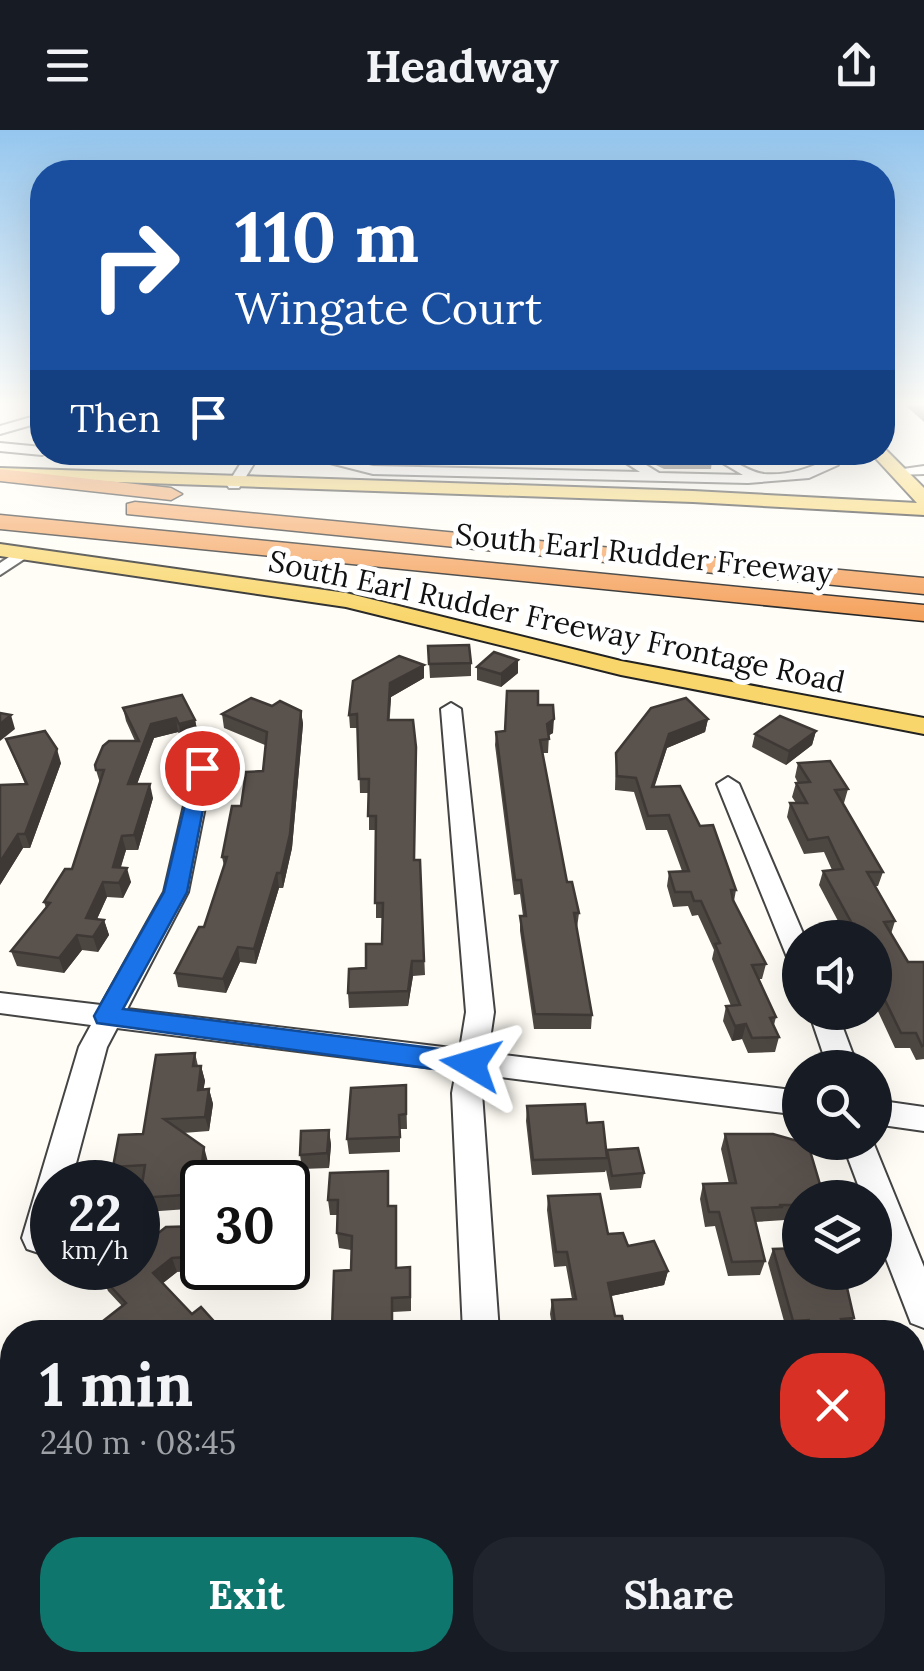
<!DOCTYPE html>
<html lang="en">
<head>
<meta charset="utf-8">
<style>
  body { margin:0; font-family:Lora,serif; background:#20242c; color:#f1f3f6; height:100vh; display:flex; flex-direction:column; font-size:38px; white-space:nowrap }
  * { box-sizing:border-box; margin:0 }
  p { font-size:32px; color:#9ea1a6 }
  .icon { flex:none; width:55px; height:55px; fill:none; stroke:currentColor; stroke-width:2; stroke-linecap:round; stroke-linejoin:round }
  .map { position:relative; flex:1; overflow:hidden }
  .side { position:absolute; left:0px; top:1190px; width:925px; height:352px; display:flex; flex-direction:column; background:#171b24; border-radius:40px 40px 0 0; box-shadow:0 10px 40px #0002 }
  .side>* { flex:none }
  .top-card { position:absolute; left:30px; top:30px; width:865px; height:305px; border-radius:40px; box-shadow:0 10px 40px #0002; background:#1a4fa0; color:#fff; overflow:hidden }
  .controls { position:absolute; left:782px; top:790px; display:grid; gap:20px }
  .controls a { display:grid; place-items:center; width:110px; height:110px; border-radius:50%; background:#171b24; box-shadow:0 10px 40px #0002; font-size:50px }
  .speed { position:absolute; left:30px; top:1030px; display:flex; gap:20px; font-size:50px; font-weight:700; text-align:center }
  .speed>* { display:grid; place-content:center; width:130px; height:130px; border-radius:50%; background:#171b24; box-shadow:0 10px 40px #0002; line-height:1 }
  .speed small { font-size:25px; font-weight:400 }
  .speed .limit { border:5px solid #111; border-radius:15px; background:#fff; color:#111 }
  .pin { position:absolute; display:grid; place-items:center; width:85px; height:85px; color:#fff; margin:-42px; border:5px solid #fff; border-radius:50%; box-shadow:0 2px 10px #0007 }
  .me { position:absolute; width:110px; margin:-55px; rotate:277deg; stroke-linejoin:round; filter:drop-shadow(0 0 8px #0008) }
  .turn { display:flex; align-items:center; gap:35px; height:210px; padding:0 40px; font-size:45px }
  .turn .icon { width:130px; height:130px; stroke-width:2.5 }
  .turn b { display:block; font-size:70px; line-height:85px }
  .then { display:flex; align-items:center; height:95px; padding:0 40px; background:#0003; gap:20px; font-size:38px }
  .round { display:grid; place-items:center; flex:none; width:105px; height:105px; border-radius:40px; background:#20242c }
  .headline { display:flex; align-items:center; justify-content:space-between; height:170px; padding:0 40px }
  h1 { font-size:60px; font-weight:700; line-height:75px }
  .button { display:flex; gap:20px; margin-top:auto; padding:20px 40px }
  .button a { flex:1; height:115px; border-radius:40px; background:#0f766e; color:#fff; font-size:40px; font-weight:700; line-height:115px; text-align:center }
  .button a+a { background:#20242c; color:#f1f3f6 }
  header { display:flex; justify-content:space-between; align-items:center; height:130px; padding:0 40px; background:#171b24; font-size:45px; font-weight:700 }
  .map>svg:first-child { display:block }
</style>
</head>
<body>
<header><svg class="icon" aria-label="menu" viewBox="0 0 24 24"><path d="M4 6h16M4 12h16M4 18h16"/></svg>Headway<svg class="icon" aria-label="share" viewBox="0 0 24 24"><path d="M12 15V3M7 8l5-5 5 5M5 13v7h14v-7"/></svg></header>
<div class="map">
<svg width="924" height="1541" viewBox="0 0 924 1541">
  <rect width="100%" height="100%" fill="#fffdf5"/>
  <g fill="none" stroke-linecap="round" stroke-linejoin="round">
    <defs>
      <g id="minor">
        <path d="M42,284V292L0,304V296Z"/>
        <path d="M0,313L42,317V322H48L42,325L0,321Z"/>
        <path d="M58,322H162L156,326H64Z"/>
        <path d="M248,322H261L239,358H229L227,355Z"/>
        <path d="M287,322H313L373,336L640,342L609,322H625L659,343L743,345L704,322C728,322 742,341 764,344C785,346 808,339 827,330L828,322H842L838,335L809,348L748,353L373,344Z"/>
        <path d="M924,336V344L896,345L889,341Z"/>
        <path d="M18,421L32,424L0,445V433Z"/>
        <path d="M451,573L461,579L494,882L488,923L800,961V985L485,945L482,963L499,1202H463L452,963L456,941L117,898L107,917L71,1052H52V1115L39,1123L27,1119L22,1108L79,917L91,895L0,883V863L101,875L164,762L194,632L202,631L213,637L188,762L127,879L460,919L466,882L441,579Z"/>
        <path d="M728,647L739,654L805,808H800V836L791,834L787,827L717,654Z"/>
        <path d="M809,882H837L858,938H828Z"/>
        <path d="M875,970L924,977V1001L875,994Z"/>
        <path d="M842,1012H873L924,1137V1198L911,1193L875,1100V1068H863Z"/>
        <path d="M478,1530H522L524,1541H478Z"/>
      </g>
      <g id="major">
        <path d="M884,318L924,358V385L693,372L0,348V338L693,361L917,373L870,322H882Z"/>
        <path d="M0,414L346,463L621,531L924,588V604L621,545L346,477L0,426Z"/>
      </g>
      <g id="highway">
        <path d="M0,339L171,358L182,364L171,370L0,351Z"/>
        <path d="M135,372L924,448V464L127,384V374Z"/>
        <path d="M0,385L924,475V491L0,399Z"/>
      </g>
    </defs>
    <use href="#minor" stroke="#444" stroke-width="4"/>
    <use href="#major" stroke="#222" stroke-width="4"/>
    <use href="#highway" stroke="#222" stroke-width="3"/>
    <use href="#minor" fill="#fff" fill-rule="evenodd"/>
    <use href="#major" fill="#f9d66b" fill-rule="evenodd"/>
    <use href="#highway" fill="#f5a25d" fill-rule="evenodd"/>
  </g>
  <g fill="#4d4742">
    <path d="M904,274H924V292Z"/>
    <path d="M496,322H547V333L516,335Z"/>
    <path d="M642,322H712L713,323L711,339H664L642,328Z"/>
    <path d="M428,516L471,533V546L430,548Z"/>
    <path d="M424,535V548L391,567L389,590L415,730H420L425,845L413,846L408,876L349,878L348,863L382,814L383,788H376V700H369V663H360L358,598H350L349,585Z"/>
    <path d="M477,537L518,543L501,557L477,550Z"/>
    <path d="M538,575L553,603L549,605L548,623H543L567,752L579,783L577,798L592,885L591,899H534L520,801V786H523L520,764L514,765L495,615L496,602L505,601Z"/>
    <path d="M272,576L301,581L303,594L292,718L283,758H279L256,834L240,832L226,863L178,857L175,843L204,797L224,736L222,727L241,676L263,641L265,615L224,598L222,584Z"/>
    <path d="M123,578L195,590L198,604L181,608L178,602L154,608L137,654L153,668L138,720H126L121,737L131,752L123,768L107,767L97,789L104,790L109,805L98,822L82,820L64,843L17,836L11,821L46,778L44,772L72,739L100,653L96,640L135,611L126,591Z"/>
    <path d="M708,589L705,602L667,618L654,657L700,696L736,760L734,771L766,834L762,849H758L776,887L774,895L779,907L775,922L748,923L742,909L732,911L723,891L726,876H731L712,829L714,820L698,785L692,786L688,776L673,777L667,756L669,742L682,741L667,700H646L634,662L615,660L616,623Z"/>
    <path d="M816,601L812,615L786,635L752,617L755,604Z"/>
    <path d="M6,609L61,633L30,718H23L0,755L25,654Z"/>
    <path d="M798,633L848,659L844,673H843L883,742L878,756H875L895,791L891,804L908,832H924V929L916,930L910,918H895L875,875V808H847L819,755L823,741L832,740L824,722L804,724L787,687L790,673H796L792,667L796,653H798L795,647Z"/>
    <path d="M195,923L198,936H201L205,951L203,960L209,959L213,974L209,1001L183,1003L208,1032L206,1052H202V1078L145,1082L140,1068L143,1050L118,1052L113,1037L143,1004Z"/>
    <path d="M406,955L407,999H400V1022L349,1024L347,1009Z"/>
    <path d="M527,976L587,993L607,1021L644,1043L641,1058L610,1060L606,1040L605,1042L532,1045L526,991Z"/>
    <path d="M329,1000L331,1015L329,1038L302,1039L300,1025Z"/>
    <path d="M725,1004L800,1068V1089L755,1092L765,1131L760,1145L728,1146L715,1096L705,1097L700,1069L703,1054H729L721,1019Z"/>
    <path d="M388,1041L389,1076H396L397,1138L411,1152V1181L393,1182L332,1198L351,1140V1120L339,1118L337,1103L338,1085H330L328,1070Z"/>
    <path d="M548,1066L668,1141L664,1155L611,1166L615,1186L625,1202H553L550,1184L552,1170L572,1169L566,1136L554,1137L547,1080Z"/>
    <path d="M202,1096V1138H216L215,1140L177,1142L163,1153L192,1184L220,1198L221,1202H89L122,1176L108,1161L102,1147Z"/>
    <path d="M773,1119L828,1149L854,1188L847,1202H787L768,1133Z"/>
    <path d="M12,1375V1501L0,1502V1376Z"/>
    <path d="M103,1530H155V1533L108,1537Z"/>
    <path d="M286,1530H318L287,1533Z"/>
    <path d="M348,1530H395V1532L350,1536Z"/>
    <path d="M643,1530H749L751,1541H645Z"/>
  </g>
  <g fill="#3f3936">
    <path d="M516,322H547V333L516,335Z"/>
    <path d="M518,530V543L501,557V544Z"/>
    <path d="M424,535V548L391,567L389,604L390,553Z"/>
    <path d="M301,581L303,594L292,718L283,758L281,743Z"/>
    <path d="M11,585L15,599L0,611V594Z"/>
    <path d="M176,588L178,602L154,608L132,668L128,654L151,594Z"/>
    <path d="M554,589L553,603L546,607L547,594Z"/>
    <path d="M708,589L705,602L667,618L650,671L652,657L669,604Z"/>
    <path d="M195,590L198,604L181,608L179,594Z"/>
    <path d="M816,601L812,615L786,635L789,621Z"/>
    <path d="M57,619L61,633L30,718L25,704Z"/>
    <path d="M150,654L153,668L138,720L134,705Z"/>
    <path d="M18,704L23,718L0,755V732Z"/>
    <path d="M122,706L126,720L116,751L113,737Z"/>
    <path d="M127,738L131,752L123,768L119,753Z"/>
    <path d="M277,743L279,758L256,834L254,819Z"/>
    <path d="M103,752L107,767L91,802L86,788Z"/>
    <path d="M104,790L109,805L98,822L93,807Z"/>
    <path d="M77,805L82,820L64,843L59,828Z"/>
    <path d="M238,817L240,832L226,863L223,849Z"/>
    <path d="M412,831L413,846L408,876V861Z"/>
    <path d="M746,894L742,909L732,911L735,896Z"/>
    <path d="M201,936L205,951L201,975L198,960Z"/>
    <path d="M209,959L213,974L209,1001L205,987Z"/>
    <path d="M329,1000L331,1015L329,1038L327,1023Z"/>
    <path d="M204,1017L208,1032L206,1052H202V1078L198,1064Z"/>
    <path d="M172,1128L177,1142L158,1157L153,1143Z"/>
    <path d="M668,1141L664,1155L606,1167L608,1153Z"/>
  </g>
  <g fill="#5a524d" stroke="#3f3936" stroke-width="2.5">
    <path d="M663,322H712L713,323L665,324Z"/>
    <path d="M469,515L471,533L429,534L428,516Z"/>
    <path d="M494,522L518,530L501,544L477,537Z"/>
    <path d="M399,526L424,535L390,553L388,590H413L416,617L414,730H420L424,831H412L408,861L348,863L349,839L366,838V814H382L383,773H375L376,686H368L369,649H359L357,584L349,585L353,551Z"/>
    <path d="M507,561H538V575H553L554,589L547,594L549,609L540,610L567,752H572L579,783H574L592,885L535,884L520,786H526L521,750H515L496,602L505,601Z"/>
    <path d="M182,565L195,590L179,594L176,588L151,594L128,654H150L134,705L122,706L113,737L127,738L119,753L103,752L86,788L104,790L93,807L77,805L59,828L11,821L50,773L44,772L65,739H72L104,640H96L95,635L103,616L109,611H139L123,578Z"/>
    <path d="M251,568L272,576L280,571L301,581L290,704L281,743H277L254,819L238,817L223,849L175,843L199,797H204L227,727H222L232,676H241L246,642L263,641L267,602L222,584Z"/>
    <path d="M686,568L708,589L669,604L652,657L680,656L700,696L713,695L736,760H731L733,770L766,834L752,835L776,887L770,888L779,907L752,908L746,894L735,896L726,876L740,875L715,814L720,813L701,771H694L691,762H675L669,742L689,741L669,685L648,686L636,648L617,646L616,623L651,578Z"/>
    <path d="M0,583L11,585L0,594Z"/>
    <path d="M780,586L816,601L789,621L755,604Z"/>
    <path d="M45,601L57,619L25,704H18L0,732V655L27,654L6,609Z"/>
    <path d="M830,631L848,659L835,660L883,742H867L895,791L884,792L908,832H924V915L922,916L916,903H901L880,860L875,841L878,840L875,834V808H860L823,741L843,739L828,707L808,710L790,673H807L796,653L810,652L798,633Z"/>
    <path d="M195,923L193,936H201L198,960L209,959L205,987L164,989L204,1017L198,1064L140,1068L145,1035L113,1037L119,1005L143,1004L156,925Z"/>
    <path d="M406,955V984L399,985L400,1007L347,1009L351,958Z"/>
    <path d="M585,974L587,993L603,992L607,1028L533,1030L527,976Z"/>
    <path d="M329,1000L327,1023L300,1025L301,1001Z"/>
    <path d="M725,1004H773L808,1014L824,1068H800V1075H779L783,1077L752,1078L765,1131L732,1132L719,1082H709L703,1054L736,1053Z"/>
    <path d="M638,1018L644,1043L612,1046L607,1020Z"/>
    <path d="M388,1041V1076H396V1138L410,1137V1167L392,1168V1202H305V1199L332,1198L334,1141L351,1140L352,1106L337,1103L338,1070H328L330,1043Z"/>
    <path d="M600,1064L608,1104L623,1103L628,1116L654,1111L668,1141L608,1153L615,1186H622L625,1202H556L552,1170L576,1169L567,1122H556L548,1066Z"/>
    <path d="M202,1096V1126L172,1128L153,1143L192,1184L201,1177L220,1198L216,1202H89L126,1173L102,1147L114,1138H138V1119L166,1097Z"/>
    <path d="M800,1118V1142H829L825,1149H845L854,1188L841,1189L846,1202H813L809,1190L793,1191L773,1119Z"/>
    <path d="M12,1375V1481L10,1490L0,1491V1376Z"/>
    <path d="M649,1530H749L751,1541H650Z"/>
  </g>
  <linearGradient id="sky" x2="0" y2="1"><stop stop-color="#95c6ee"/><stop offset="0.56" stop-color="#fffefa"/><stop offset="1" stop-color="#fffefa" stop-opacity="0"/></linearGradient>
  <rect width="924" height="490" fill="url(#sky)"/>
  <path fill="#1a73e8" stroke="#114b97" stroke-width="2.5" d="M195,633L211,638L187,762L123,879L471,923L485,934L481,941L471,944L97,893L94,886L164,762Z"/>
  <g text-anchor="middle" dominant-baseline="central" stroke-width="10" stroke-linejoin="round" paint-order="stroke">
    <g font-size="30" fill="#111" stroke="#fff">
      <text transform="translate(644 423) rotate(6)">South Earl Rudder Freeway</text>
      <text transform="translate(557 491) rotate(12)">South Earl Rudder Freeway Frontage Road</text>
    </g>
  </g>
</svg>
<div class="controls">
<a><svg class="icon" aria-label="sound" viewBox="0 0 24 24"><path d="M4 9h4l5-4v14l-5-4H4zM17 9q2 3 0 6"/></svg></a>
<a><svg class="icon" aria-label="search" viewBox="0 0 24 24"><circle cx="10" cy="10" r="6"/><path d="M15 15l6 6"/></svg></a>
<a><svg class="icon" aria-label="layers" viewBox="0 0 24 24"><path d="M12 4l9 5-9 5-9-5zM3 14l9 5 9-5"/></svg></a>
</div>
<div class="speed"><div>22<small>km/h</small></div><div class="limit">30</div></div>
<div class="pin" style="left:202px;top:638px;background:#d93025"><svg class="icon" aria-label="arrive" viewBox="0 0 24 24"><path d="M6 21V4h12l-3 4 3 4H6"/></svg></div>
<svg class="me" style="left:471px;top:934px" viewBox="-20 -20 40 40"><path d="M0-17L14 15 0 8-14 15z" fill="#1a73e8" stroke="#fff" stroke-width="4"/></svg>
<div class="top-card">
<div class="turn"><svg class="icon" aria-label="right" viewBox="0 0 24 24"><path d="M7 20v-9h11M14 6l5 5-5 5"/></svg><div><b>110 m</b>Wingate Court</div></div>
<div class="then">Then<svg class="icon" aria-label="arrive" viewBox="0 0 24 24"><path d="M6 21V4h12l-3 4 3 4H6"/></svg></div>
</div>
<section class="side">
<div class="headline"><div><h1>1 min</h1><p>240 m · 08:45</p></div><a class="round" style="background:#d93025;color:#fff"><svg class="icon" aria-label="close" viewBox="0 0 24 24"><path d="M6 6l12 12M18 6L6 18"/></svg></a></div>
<div class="button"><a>Exit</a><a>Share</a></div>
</section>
</div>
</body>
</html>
